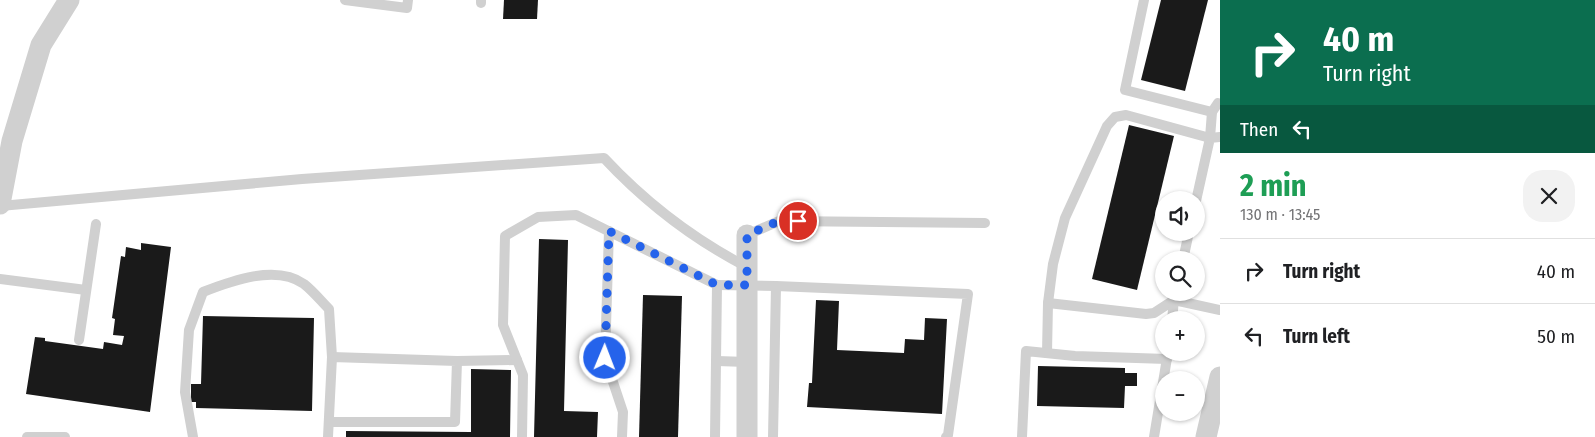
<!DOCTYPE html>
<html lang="en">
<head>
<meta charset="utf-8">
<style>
  body { margin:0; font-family:"Fira Sans Condensed",sans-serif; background:#f2f2f2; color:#202124; height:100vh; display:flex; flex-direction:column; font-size:19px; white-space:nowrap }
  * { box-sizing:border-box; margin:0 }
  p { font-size:16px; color:#757577 }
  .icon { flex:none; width:28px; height:28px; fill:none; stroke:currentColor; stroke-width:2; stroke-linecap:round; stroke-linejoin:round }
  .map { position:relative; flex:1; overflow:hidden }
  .panel { display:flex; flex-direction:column; background:#fff; width:375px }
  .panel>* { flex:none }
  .guide { background:#0b6e4f; color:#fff; overflow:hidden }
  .tools { position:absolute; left:1155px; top:191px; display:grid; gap:10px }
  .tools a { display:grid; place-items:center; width:50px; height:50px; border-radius:50%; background:#fff; box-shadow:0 1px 4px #0004; font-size:25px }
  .pin { position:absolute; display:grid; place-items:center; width:42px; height:42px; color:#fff; margin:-21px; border:2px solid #fff; border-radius:50%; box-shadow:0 1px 5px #0007 }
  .me { position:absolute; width:55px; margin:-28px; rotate:1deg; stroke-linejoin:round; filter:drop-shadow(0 0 4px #0008) }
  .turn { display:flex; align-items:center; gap:18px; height:105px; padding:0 20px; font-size:22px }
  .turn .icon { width:65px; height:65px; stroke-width:2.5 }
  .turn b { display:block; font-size:35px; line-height:42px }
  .then { display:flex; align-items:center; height:48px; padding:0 20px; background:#0003; gap:10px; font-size:19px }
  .round { display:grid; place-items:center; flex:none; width:52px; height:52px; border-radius:20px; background:#f2f2f2 }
  .head { display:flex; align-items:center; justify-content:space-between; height:85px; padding:0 20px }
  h1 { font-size:30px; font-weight:700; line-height:38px; color:#1e9e55 }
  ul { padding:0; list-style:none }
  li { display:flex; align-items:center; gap:15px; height:65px; padding:0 20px; border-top:1px solid #e0e0e0 }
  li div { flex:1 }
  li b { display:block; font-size:19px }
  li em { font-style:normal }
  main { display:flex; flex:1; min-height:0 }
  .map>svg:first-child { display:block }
</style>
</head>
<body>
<main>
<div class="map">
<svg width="1220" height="437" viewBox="0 0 1220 437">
  <rect width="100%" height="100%" fill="#fff"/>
  <g fill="#1a1a1a">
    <path d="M504,0H538L537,19H503Z"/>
    <path d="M1161,0H1208L1185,91L1141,80Z"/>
    <path d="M1129,125L1174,136L1137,290L1092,279Z"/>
    <path d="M539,239L568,240L564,411L598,412L597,437H534Z"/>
    <path d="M141,243L171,247L150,412L26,394L35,337L45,338V341L103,349L104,342L122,345L124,336L113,335L115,319L112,318L121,256L125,257L126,247L141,250Z"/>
    <path d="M643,295L682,296L678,437H639Z"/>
    <path d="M816,300L839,301L837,350L904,353L905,339L924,340L925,318L947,319L942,414L807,407L809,383H812Z"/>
    <path d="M203,316L314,318L312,411L196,408V402H191V384H201Z"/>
    <path d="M1038,366L1125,368V373H1137V386H1125L1124,408L1037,406Z"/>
    <path d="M471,369L511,370L510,437H346V431L471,432Z"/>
  </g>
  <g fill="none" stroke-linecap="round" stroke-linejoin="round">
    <g stroke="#d0d0d0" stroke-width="10">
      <path d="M345,0L407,8L408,0"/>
      <path d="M1144,0L1125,90L1212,112L1218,103"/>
      <path d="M481,3V0"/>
      <path d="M1196,201L1210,138L1220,137"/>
      <path d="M0,206L302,179L604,158C646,203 693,239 747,267"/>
      <path d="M609,231L605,358L623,412L622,437"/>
      <path d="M747,235L779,221L985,223"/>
      <path d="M1183,260L1189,232"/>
      <path d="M0,279L86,290"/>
      <path d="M717,285L776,286"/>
      <path d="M1048,303L1146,314L1154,313L1174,300L1176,292"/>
      <path d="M1172,320L1174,300L1220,310"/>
      <path d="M79,340L96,224"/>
      <path d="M1047,353L1048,303L1053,264L1065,218L1107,126L1115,117L1126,115L1210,138L1212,112"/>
      <path d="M457,361L517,360"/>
      <path d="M717,361L747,362"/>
      <path d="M27,437H65"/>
      <path d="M193,437L185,392L189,330L203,292C231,281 276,264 304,284C313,291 321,301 329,309L332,357"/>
      <path d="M328,437L332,357L457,361L455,422H329"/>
      <path d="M522,437L523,375L503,325L505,236L538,217L576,215L717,285L715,437"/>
      <path d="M773,437L776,286L968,294L948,435L946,437"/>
      <path d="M1022,437L1026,351L1075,356L1167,359"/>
      <path d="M1154,437L1168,352"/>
    </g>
    <g stroke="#d0d0d0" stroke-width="21">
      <path d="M0,204L12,141L41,45L69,0"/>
      <path d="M747,437V235"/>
      <path d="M1206,437L1220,377"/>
    </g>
  </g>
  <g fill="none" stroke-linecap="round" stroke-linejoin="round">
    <path stroke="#2563eb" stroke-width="9" stroke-dasharray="0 16.2" d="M605,358L609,231L717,285H747V235L779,221H798"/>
  </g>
</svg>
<div class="tools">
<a><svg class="icon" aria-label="sound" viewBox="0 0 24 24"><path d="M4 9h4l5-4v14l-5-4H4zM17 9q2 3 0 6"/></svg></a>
<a><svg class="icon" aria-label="search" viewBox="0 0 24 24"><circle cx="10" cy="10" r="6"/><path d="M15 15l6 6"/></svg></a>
<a>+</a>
<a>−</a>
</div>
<div class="pin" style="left:798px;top:221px;background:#d93025"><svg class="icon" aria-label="arrive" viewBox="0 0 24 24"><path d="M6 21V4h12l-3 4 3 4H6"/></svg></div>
<svg class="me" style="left:605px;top:358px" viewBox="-20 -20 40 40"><circle r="17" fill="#2563eb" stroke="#fff" stroke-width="3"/><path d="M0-11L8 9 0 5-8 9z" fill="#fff"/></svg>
</div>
<section class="panel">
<div class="guide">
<div class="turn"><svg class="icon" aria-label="right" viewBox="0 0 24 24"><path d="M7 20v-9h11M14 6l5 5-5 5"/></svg><div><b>40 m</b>Turn right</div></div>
<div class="then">Then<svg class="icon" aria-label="left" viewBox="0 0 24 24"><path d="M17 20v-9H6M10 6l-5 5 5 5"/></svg></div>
</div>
<div class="head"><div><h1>2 min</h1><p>130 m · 13:45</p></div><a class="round"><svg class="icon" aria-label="close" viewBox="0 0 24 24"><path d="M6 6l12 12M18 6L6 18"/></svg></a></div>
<ul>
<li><svg class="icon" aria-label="right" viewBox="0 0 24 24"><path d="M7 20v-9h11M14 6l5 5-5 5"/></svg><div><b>Turn right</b></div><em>40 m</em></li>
<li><svg class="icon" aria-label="left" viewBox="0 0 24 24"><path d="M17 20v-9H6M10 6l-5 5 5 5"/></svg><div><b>Turn left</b></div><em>50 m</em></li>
</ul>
</section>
</main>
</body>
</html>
